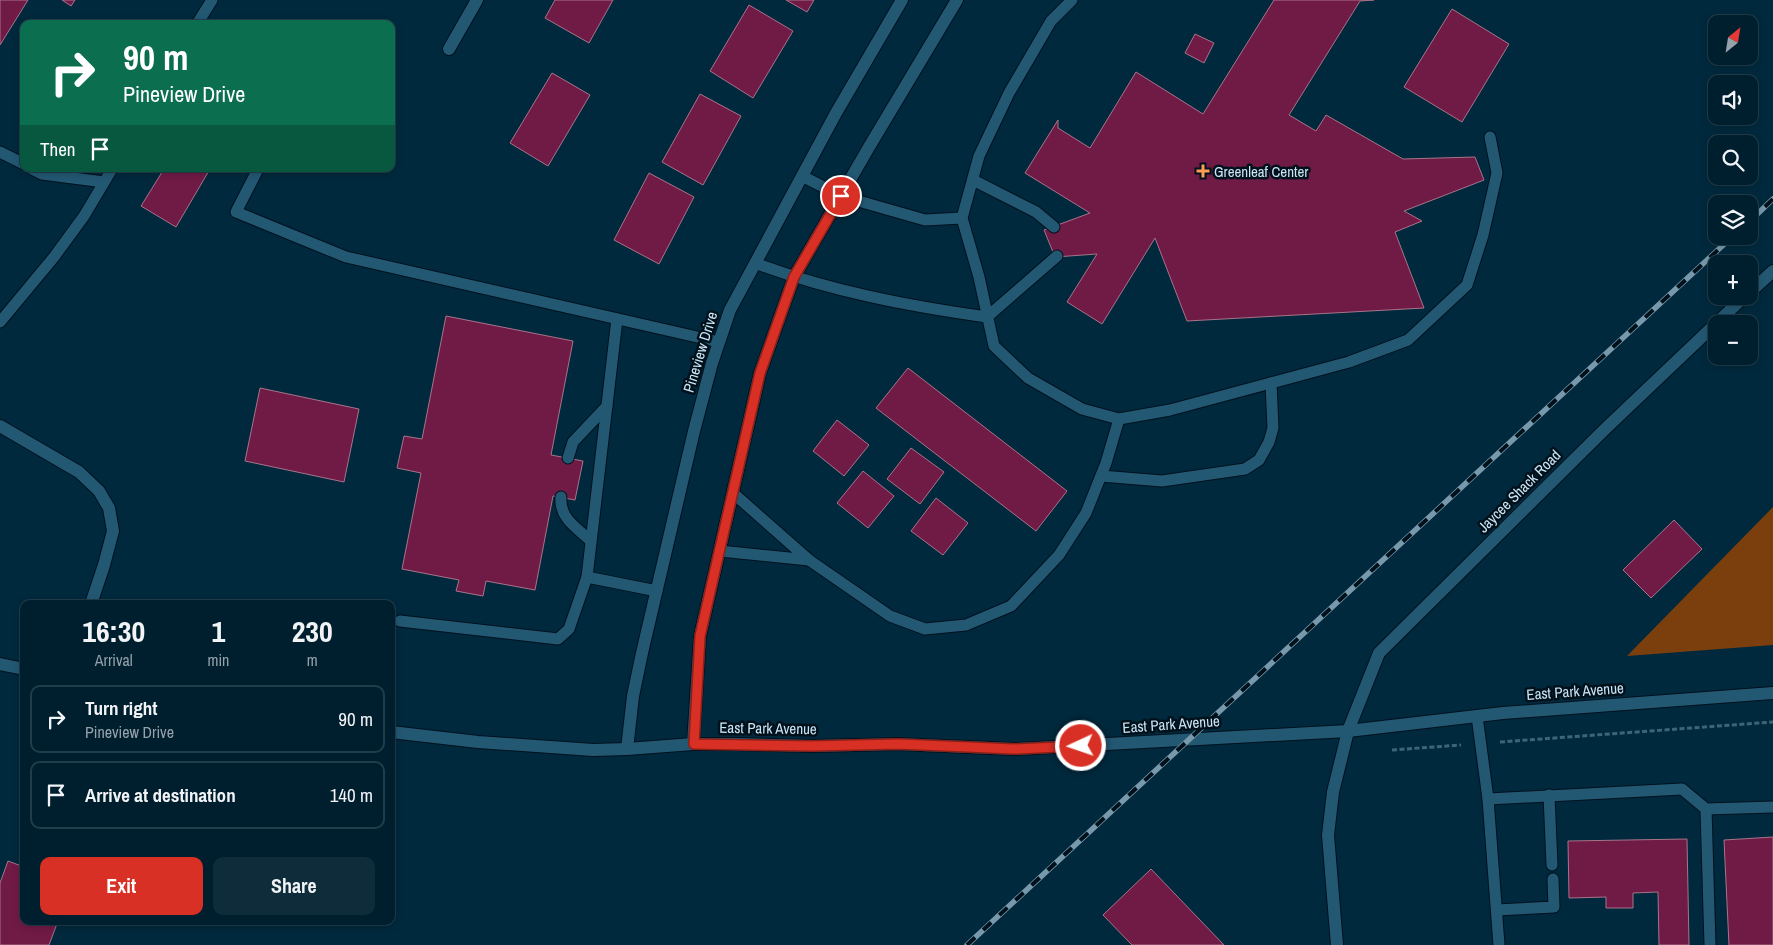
<!DOCTYPE html>
<html lang="en">
<head>
<meta charset="utf-8">
<style>
  body { margin:0; font-family:"Archivo Narrow",sans-serif; background:#0e2c3a; color:#f1f3f6; height:100vh; display:flex; flex-direction:column; font-size:19px; white-space:nowrap }
  * { box-sizing:border-box; margin:0 }
  p { font-size:16px; color:#95a2aa }
  .icon { flex:none; width:28px; height:28px; fill:none; stroke:currentColor; stroke-width:2; stroke-linecap:round; stroke-linejoin:round }
  .map { position:relative; flex:1; overflow:hidden }
  .drawer { position:absolute; left:20px; top:600px; width:375px; height:325px; display:flex; flex-direction:column; background:#001f2e; border-radius:10px; box-shadow:0 2px 8px #0003,0 0 0 1px #223d4a }
  .drawer>* { flex:none }
  .top-card { position:absolute; left:20px; top:20px; width:375px; height:152px; border-radius:10px; box-shadow:0 2px 8px #0003,0 0 0 1px #223d4a; background:#0b6e4f; color:#fff; overflow:hidden }
  .needle { width:32px; rotate:30deg }
  .tools { position:absolute; left:1708px; top:15px; display:grid; gap:10px }
  .tools a { display:grid; place-items:center; width:50px; height:50px; border-radius:10px; background:#001f2e; box-shadow:0 2px 8px #0003,0 0 0 1px #223d4a; font-size:25px }
  .pin { position:absolute; display:grid; place-items:center; width:42px; height:42px; color:#fff; margin:-21px; border:2px solid #fff; border-radius:50%; box-shadow:0 1px 5px #0007 }
  .me { position:absolute; width:55px; margin:-28px; rotate:267deg; stroke-linejoin:round; filter:drop-shadow(0 0 4px #0008) }
  .turn { display:flex; align-items:center; gap:18px; height:105px; padding:0 20px; font-size:22px }
  .turn .icon { width:65px; height:65px; stroke-width:2.5 }
  .turn b { display:block; font-size:35px; line-height:42px }
  .then { display:flex; align-items:center; height:48px; padding:0 20px; background:#0003; gap:10px; font-size:19px }
  .eta { display:flex; justify-content:space-evenly; align-items:center; height:85px; text-align:center }
  .eta b { font-size:30px; font-weight:700; line-height:35px }
  .action { display:flex; gap:10px; margin-top:auto; padding:10px 20px }
  .action a { flex:1; height:58px; border-radius:10px; background:#d93025; color:#fff; font-size:20px; font-weight:700; line-height:58px; text-align:center }
  .action a+a { background:#0e2c3a; color:#f1f3f6 }
  ul { padding:0; list-style:none }
  li { display:flex; align-items:center; gap:15px; height:68px; margin:0 10px 8px; padding:0 10px; border:2px solid #223d4a; border-radius:10px }
  li div { flex:1 }
  li b { display:block; font-size:19px }
  li em { font-style:normal }
  .map>svg:first-child { display:block }
</style>
</head>
<body>
<div class="map">
<svg width="1773" height="945" viewBox="0 0 1773 945">
  <rect width="100%" height="100%" fill="#00293d"/>
  <path fill="#7b3f0e" d="M1773,507V645L1627,656Z"/>
  <g fill="#701a46" stroke="#a87489">
    <path d="M0,0H28L0,45Z"/>
    <path d="M62,0H75L71,6Z"/>
    <path d="M555,0H613L589,43L545,18Z"/>
    <path d="M786,0H814L807,12Z"/>
    <path d="M1274,0H1374L1360,1L1289,115L1316,131L1326,115L1403,159L1475,157L1484,180L1404,211L1422,221L1395,232L1424,308L1187,321L1155,238L1102,324L1067,302L1097,254L1055,257L1044,230L1090,213L1025,173L1058,120V128L1090,148L1136,72L1203,114Z"/>
    <path d="M749,5L793,31L753,98L710,71Z"/>
    <path d="M1452,9L1509,44L1462,122L1404,87Z"/>
    <path d="M1195,34L1214,43L1204,63L1185,53Z"/>
    <path d="M552,73L590,95L548,166L510,143Z"/>
    <path d="M700,94L741,116L703,185L662,162Z"/>
    <path d="M164,169H210L176,227L141,206Z"/>
    <path d="M649,173L694,197L659,264L614,240Z"/>
    <path d="M446,316L573,341L551,455L583,461L575,500L553,496L535,590L486,581L483,596L456,591L459,580L402,569L421,473L397,468L404,436L422,439Z"/>
    <path d="M908,368L1067,491L1036,531L876,408Z"/>
    <path d="M260,388L359,409L344,482L245,461Z"/>
    <path d="M837,420L869,445L844,476L813,451Z"/>
    <path d="M911,448L944,472L920,504L887,479Z"/>
    <path d="M863,471L894,496L868,528L837,503Z"/>
    <path d="M936,498L968,523L943,555L911,531Z"/>
    <path d="M1674,520L1702,549L1651,598L1623,570Z"/>
    <path d="M1773,837V945H1729L1724,840Z"/>
    <path d="M1687,839L1689,945H1659L1658,892L1633,893V908H1606V897L1569,898L1568,841Z"/>
    <path d="M8,861L24,867V921H58L49,945H0V883Z"/>
    <path d="M1151,869L1224,945H1132L1103,915Z"/>
  </g>
  <g fill="none" stroke-linecap="round" stroke-linejoin="round">
    <defs>
      <g id="lane">
        <path d="M1072,0L1051,21L1009,93L979,156L962,218L979,277L994,346L1028,378L1082,409L1119,419L1170,410L1349,362L1408,340L1467,285L1483,235L1497,173L1490,137"/>
        <path d="M197,24L212,0"/>
        <path d="M0,152L24,164"/>
        <path d="M32,169L42,174L104,182"/>
        <path d="M258,169L236,212L346,257L719,342"/>
        <path d="M802,176L841,196L925,220L962,218"/>
        <path d="M973,180L1036,212L1054,227"/>
        <path d="M755,263C830,291 908,306 987,317L1057,256"/>
        <path d="M617,319L587,577L657,591"/>
        <path d="M0,322L54,257L84,216L112,169"/>
        <path d="M568,458L573,442L607,406"/>
        <path d="M1101,476L1162,481L1245,469L1259,460L1269,442L1273,428L1271,383"/>
        <path d="M561,497C559,518 577,528 591,541"/>
        <path d="M720,551L809,560L733,493"/>
        <path d="M809,560L890,616L925,629L966,625L1011,606L1059,555L1086,513L1106,463L1119,419"/>
        <path d="M400,621L558,639L569,629L587,577"/>
        <path d="M1477,716L1488,799L1682,789L1706,809L1773,807"/>
        <path d="M1549,795L1552,865"/>
        <path d="M1488,799L1499,945"/>
        <path d="M1706,809L1710,945"/>
        <path d="M1497,910L1554,907L1553,879"/>
      </g>
      <g id="street">
        <path d="M449,49L477,0"/>
        <path d="M1749,293L1773,271"/>
        <path d="M0,426L79,472L99,491L109,508L113,531L104,565L91,604"/>
        <path d="M693,744L700,636L760,373L794,277L869,147L957,0"/>
        <path d="M627,749L633,696L642,653L694,431L712,363L730,310L836,113L902,0"/>
        <path d="M1337,945L1328,835L1333,792L1348,731L1379,653L1604,430L1745,296"/>
      </g>
      <g id="secondary">
        <path d="M0,664L24,669"/>
        <path d="M391,732L478,742L593,750L627,749L693,744H737L813,746L898,744L1014,749L1348,731L1503,713L1773,693"/>
      </g>
    </defs>
    <use href="#lane" stroke="#00111e" stroke-width="13"/>
    <use href="#street" stroke="#00111e" stroke-width="14"/>
    <use href="#secondary" stroke="#00111e" stroke-width="14"/>
    <g stroke="#3f6477" stroke-width="3" stroke-dasharray="5 2.5" stroke-linecap="butt">
      <path d="M1500,742L1773,722"/>
      <path d="M1392,750L1461,745"/>
    </g>
    <use href="#lane" stroke="#235873" stroke-width="11"/>
    <use href="#street" stroke="#235873" stroke-width="12"/>
    <use href="#secondary" stroke="#235873" stroke-width="12"/>
    <defs>
      <g id="rail">
        <path d="M1749,222L1773,199"/>
        <path d="M967,945L1733,236"/>
      </g>
    </defs>
    <use href="#rail" stroke="#7899ab" stroke-width="5.5"/>
    <use href="#rail" stroke="#00111b" stroke-width="4" stroke-dasharray="11" stroke-linecap="butt"/>
  </g>
  <g fill="none" stroke-linecap="round" stroke-linejoin="round">
    <defs>
      <path id="route" d="M841,196L794,277L760,373L700,636L694,744L813,746L898,744L1014,749L1081,746"/>
    </defs>
    <use href="#route" stroke="#8d1f18" stroke-width="12"/>
    <use href="#route" stroke="#d93025" stroke-width="9"/>
  </g>
  <path fill="#fe9c57" stroke="#00111b" stroke-width="2" d="M1200.5 163.5h5v5h5v5h-5v5h-5v-5h-5v-5h5z"/>
  <g text-anchor="middle" dominant-baseline="central" stroke-width="5" stroke-linejoin="round" paint-order="stroke">
    <g font-size="15" fill="#cae5f5" stroke="#00111b" text-anchor="start">
      <text x="1214" y="171">Greenleaf Center</text>
    </g>
    <g font-size="15" fill="#cae5f5" stroke="#00111b">
      <text transform="translate(700 352) rotate(-73)">Pineview Drive</text>
      <text transform="translate(1519 491) rotate(-45)">Jaycee Shack Road</text>
      <text transform="translate(1575 691) rotate(-4)">East Park Avenue</text>
      <text transform="translate(1171 724) rotate(-4)">East Park Avenue</text>
      <text transform="translate(768 728) rotate(1)">East Park Avenue</text>
    </g>
  </g>
</svg>
<div class="tools">
<a><svg class="needle" viewBox="-14 -14 28 28"><path d="M0-13l5 13h-10z" fill="#e53935"/><path d="M0 13l5-13h-10z" fill="#95a2aa"/></svg></a>
<a><svg class="icon" aria-label="sound" viewBox="0 0 24 24"><path d="M4 9h4l5-4v14l-5-4H4zM17 9q2 3 0 6"/></svg></a>
<a><svg class="icon" aria-label="search" viewBox="0 0 24 24"><circle cx="10" cy="10" r="6"/><path d="M15 15l6 6"/></svg></a>
<a><svg class="icon" aria-label="layers" viewBox="0 0 24 24"><path d="M12 4l9 5-9 5-9-5zM3 14l9 5 9-5"/></svg></a>
<a>+</a>
<a>−</a>
</div>
<div class="pin" style="left:841px;top:196px;background:#d93025"><svg class="icon" aria-label="arrive" viewBox="0 0 24 24"><path d="M6 21V4h12l-3 4 3 4H6"/></svg></div>
<svg class="me" style="left:1081px;top:746px" viewBox="-20 -20 40 40"><circle r="17" fill="#d93025" stroke="#fff" stroke-width="3"/><path d="M0-11L8 9 0 5-8 9z" fill="#fff"/></svg>
<div class="top-card">
<div class="turn"><svg class="icon" aria-label="right" viewBox="0 0 24 24"><path d="M7 20v-9h11M14 6l5 5-5 5"/></svg><div><b>90 m</b>Pineview Drive</div></div>
<div class="then">Then<svg class="icon" aria-label="arrive" viewBox="0 0 24 24"><path d="M6 21V4h12l-3 4 3 4H6"/></svg></div>
</div>
<section class="drawer">
<div class="eta">
<div><b>16:30</b><p>Arrival</p></div>
<div><b>1</b><p>min</p></div>
<div><b>230</b><p>m</p></div>
</div>
<ul>
<li><svg class="icon" aria-label="right" viewBox="0 0 24 24"><path d="M7 20v-9h11M14 6l5 5-5 5"/></svg><div><b>Turn right</b><p>Pineview Drive</p></div><em>90 m</em></li>
<li><svg class="icon" aria-label="arrive" viewBox="0 0 24 24"><path d="M6 21V4h12l-3 4 3 4H6"/></svg><div><b>Arrive at destination</b></div><em>140 m</em></li>
</ul>
<div class="action"><a>Exit</a><a>Share</a></div>
</section>
</div>
</body>
</html>
